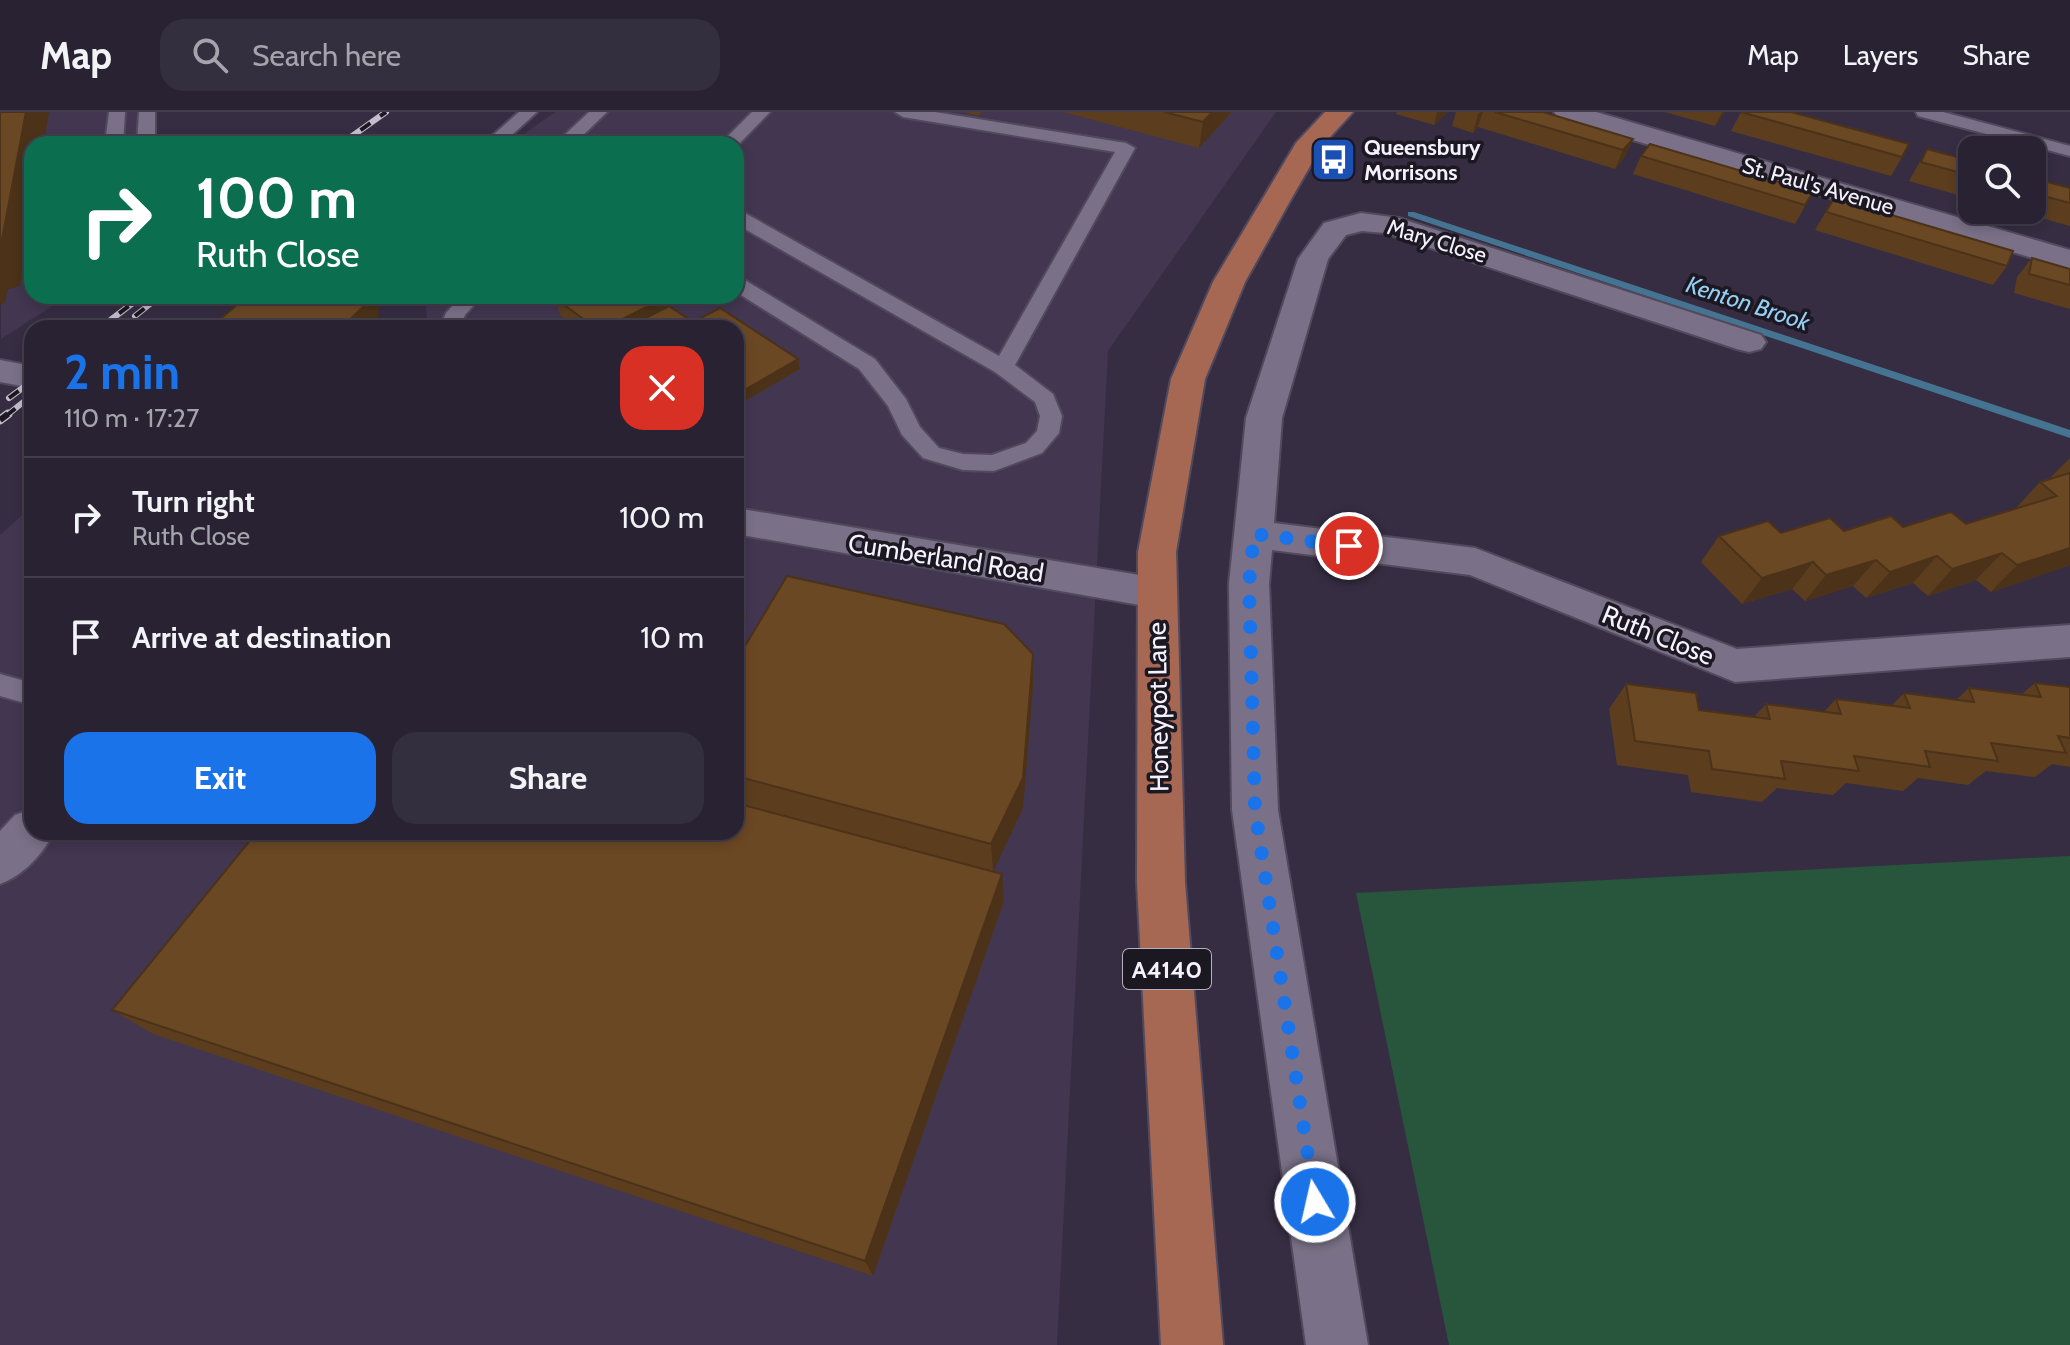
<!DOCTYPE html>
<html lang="en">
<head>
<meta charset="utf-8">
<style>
  body { margin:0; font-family:Cabin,sans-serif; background:#342f3e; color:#f1f3f6; height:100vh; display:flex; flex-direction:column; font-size:30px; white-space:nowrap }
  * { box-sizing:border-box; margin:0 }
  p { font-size:26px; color:#a5a4ac }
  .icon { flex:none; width:44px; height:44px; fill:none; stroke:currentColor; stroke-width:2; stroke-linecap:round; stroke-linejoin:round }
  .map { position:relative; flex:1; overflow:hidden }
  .details { position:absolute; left:24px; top:208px; width:720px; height:520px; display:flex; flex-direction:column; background:#282232; border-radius:24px; box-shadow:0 4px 12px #0003,0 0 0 2px #443f4d }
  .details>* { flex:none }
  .banner { position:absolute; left:24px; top:24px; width:720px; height:168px; border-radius:24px; box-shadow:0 4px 12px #0003,0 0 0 2px #443f4d; background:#0b6e4f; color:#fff; overflow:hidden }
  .tools { position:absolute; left:1958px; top:24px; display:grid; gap:16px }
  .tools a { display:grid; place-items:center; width:88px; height:88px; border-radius:16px; background:#282232; box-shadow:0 4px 12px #0003,0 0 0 2px #443f4d; font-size:40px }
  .pin { position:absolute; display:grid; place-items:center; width:68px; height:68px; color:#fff; margin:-34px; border:4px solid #fff; border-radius:50%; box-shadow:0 2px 8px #0007 }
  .me { position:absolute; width:88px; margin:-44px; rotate:351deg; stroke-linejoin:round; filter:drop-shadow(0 0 6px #0008) }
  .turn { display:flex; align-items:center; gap:28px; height:168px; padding:0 40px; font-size:36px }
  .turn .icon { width:104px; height:104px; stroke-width:2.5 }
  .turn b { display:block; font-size:56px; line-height:68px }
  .round { display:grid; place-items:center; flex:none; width:84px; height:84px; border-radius:24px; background:#342f3e }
  .head { display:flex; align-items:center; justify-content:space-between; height:136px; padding:0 40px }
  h1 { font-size:48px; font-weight:700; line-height:60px; color:#1a73e8 }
  .button { display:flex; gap:16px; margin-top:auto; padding:16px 40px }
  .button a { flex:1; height:92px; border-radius:24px; background:#1a73e8; color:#fff; font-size:32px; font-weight:700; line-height:92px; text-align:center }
  .button a+a { background:#342f3e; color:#f1f3f6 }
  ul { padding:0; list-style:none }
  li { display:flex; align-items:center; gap:24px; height:120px; padding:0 40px; border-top:2px solid #443f4d }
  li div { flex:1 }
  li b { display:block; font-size:30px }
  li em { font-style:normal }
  header { display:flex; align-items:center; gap:48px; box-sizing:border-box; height:112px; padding:0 40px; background:#282232; border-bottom:2px solid #443f4d }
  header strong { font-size:38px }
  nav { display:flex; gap:44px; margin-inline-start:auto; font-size:28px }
  .search { width:560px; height:72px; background:#342f3e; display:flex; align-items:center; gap:20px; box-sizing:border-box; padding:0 28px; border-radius:24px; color:#a5a4ac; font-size:30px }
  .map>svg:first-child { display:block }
</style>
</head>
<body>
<header>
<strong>Map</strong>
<div class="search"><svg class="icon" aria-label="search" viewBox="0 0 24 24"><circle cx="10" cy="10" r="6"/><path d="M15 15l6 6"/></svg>Search here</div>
<nav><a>Map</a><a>Layers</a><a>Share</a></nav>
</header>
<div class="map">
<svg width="2070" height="1233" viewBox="0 0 2070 1233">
  <rect width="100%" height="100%" fill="#362d42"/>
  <g fill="#423651">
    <path d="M0,0H147L143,32H32V184H68L1,227Z"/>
    <path d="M555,0H1276L1108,239L1057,1233H0V423L32,394V720H736V216H420L427,208L425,184H736V32H510Z"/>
  </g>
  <path fill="#27563d" d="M2070,744V1233H1449L1356,781Z"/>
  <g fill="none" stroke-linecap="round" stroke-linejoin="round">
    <path fill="#457392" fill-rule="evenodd" d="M1408,100H1414L2070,318V326L1408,104Z"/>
    <defs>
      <g id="service">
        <path d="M109,0H125L123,32H105Z"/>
        <path d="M139,0H155V32H137Z"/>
        <path d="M519,0H537L502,32H483Z"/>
        <path d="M589,0H607L574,32H555Z"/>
        <path d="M752,0H770L736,35V32H720Z"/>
        <path d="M895,0H935L1126,31L1135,36L1015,253L1053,282L1062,304L1059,321L1042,341L994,359L963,358L923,346L902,323L888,294L859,257L736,180V165L743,167L875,247L906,287L920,315L939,336L963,342L992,343L1026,331L1037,319L1040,304L1035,290L995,260L736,112V98L743,100L999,244L1115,40L903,5Z"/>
        <path d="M1916,0H1943L2070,34V44L1918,4Z"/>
        <path d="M461,184H482L465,203L460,216H440L446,201Z"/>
        <path d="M0,562L32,571V593L0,584Z"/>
      </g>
      <g id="minor">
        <path d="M1554,0H1596L2070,138V157L1558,6Z"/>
        <path d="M1361,101L1399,106L1761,223L1766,230L1761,237L1749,240L1737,237L1385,121L1362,119L1346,123L1328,147L1282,306L1274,411L1475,436L1737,537L2070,513V545L1735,570L1470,463L1272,438L1269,472L1278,698L1368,1233H1306L1232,698L1229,472L1246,306L1298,147L1324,111Z"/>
        <path d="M32,697V720H54C43,742 23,764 0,772V719L15,703Z"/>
      </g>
      <g id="tertiary">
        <path d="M0,248L32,254V276L0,270Z"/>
        <path d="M736,396L1157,466L1171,471L1177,481L1171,491L1157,496L736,422Z"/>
      </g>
      <path id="primary" d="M1325,0H1353L1321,35L1290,89L1245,170L1205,267L1176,440L1185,771L1223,1233H1161L1137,771L1138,440L1171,267L1213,170L1296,31Z"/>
    </defs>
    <use href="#service" stroke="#524a5c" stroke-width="4"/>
    <use href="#minor" stroke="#524a5c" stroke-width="4"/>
    <use href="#tertiary" stroke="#524a5c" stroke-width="4"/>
    <use href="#primary" stroke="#524a5c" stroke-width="4"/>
    <use href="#service" fill="#7a7188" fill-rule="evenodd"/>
    <use href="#minor" fill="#7a7188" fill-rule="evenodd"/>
    <use href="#tertiary" fill="#7a7188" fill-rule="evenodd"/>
    <use href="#primary" fill="#a76853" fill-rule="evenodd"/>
    <defs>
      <g id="rail-far1">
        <path d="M341,32L386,0"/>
        <path d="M135,204L160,184"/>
        <path d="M100,216L142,184"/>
        <path d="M9,286L32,269"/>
        <path d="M6,304L32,283"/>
      </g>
      <path id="rail" d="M0,308L8,302"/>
    </defs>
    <use href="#rail-far1" stroke="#c3bdcd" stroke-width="6"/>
    <use href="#rail" stroke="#c3bdcd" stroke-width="9"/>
    <use href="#rail-far1" stroke="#1c1821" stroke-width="4" stroke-dasharray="12" stroke-linecap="butt"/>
    <use href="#rail" stroke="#1c1821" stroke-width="6" stroke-dasharray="17" stroke-linecap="butt"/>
  </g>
  <g fill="#5c3e1f">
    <path d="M964,0H982L978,4Z"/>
    <path d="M1063,0H1232L1199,36Z"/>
    <path d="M1397,0H1448L1434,13L1396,2Z"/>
    <path d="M1456,0H1543L1633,27L1625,45L1615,57L1478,15L1473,21L1452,14Z"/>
    <path d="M1665,0H1725L1715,14Z"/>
    <path d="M1741,0L1902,45L1891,64L1731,19Z"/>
    <path d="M1927,37L1972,49V87L1909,69Z"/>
    <path d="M1641,44L1813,80L1795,112L1633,62Z"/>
    <path d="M2032,66L2070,76V114L2012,98H2032Z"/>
    <path d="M1834,86L2007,154L1993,173L1815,118Z"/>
    <path d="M2032,146L2070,157V197L2014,181L2017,165Z"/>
    <path d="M556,184H665L669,194L693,210L720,196L798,247L800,257L736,294V216H577L561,204L553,185Z"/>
    <path d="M217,210L378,216H221Z"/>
    <path d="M2070,346V453L1991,480L1976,468L1928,484L1913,471L1866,486L1853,474L1805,489L1792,477L1742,492L1701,450L1719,424L1844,419L1966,412L2015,397L2040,370L2048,368Z"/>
    <path d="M736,549L1033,574L1023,696L993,759L1004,789L873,1164L153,922L112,898L736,720Z"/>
    <path d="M2035,571L2070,575V655L2052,652L2035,665L1986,659L1968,673L1918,666L1903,679L1846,671L1833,683L1777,676L1762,690L1691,680L1688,663L1617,653L1609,597L1626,572L1699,598L1754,605L1766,592L1824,600L1836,587L1891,594L1904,581L1956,588L1969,576L2022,582Z"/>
  </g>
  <g fill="#4b3219">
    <path d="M26,0H49L44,32H32V102L20,174L8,177L5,191L0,192V138Z"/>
    <path d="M1212,0H1232L1199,36L1203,10Z"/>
    <path d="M1437,0H1448L1434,13Z"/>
    <path d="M1480,0H1483L1478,15L1473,21L1478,2Z"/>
    <path d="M1722,0H1725L1715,14Z"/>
    <path d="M1633,27L1625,45L1615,57L1623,38Z"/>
    <path d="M364,184H379L378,216H341Z"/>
    <path d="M666,185L672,204L648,216H605Z"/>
    <path d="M798,247L800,257L736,294V283Z"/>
    <path d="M2070,436V453L1991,480L2017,453Z"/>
    <path d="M2002,441L1976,468L1928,484L1952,457Z"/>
    <path d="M1937,444L1913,471L1866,486L1890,460Z"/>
    <path d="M1876,448L1853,474L1805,489L1826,463Z"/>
    <path d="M1813,450L1792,477L1742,492L1762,466Z"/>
    <path d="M737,471L747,504L736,522V473Z"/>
    <path d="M1033,542V574L1023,696L993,760L991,732Z"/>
    <path d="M1002,762L1004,789L873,1164L865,1149Z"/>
  </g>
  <g fill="#6b4824" stroke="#4b3219" stroke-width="2">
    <path d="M0,0H26L0,138Z"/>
    <path d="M1164,0H1212L1203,10Z"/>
    <path d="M1495,0H1543L1633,27L1623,38Z"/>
    <path d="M1741,0H1791L1909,32L1902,45Z"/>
    <path d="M1650,32L1813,80L1805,93L1641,44Z"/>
    <path d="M1927,37L1972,49V64L1921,50Z"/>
    <path d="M2032,66L2070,76V91L2032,81Z"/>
    <path d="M1834,86L2013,139L2007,154L1826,100Z"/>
    <path d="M2032,146L2070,157V173L2029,162Z"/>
    <path d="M247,184H364V194L341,216H253L217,210Z"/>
    <path d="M556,184H665L666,185L605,216H596L553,185Z"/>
    <path d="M669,194L693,210L720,196L798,247L736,283V216H626Z"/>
    <path d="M2070,361V436L2017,453L2002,441L1952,457L1937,444L1890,460L1876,448L1826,463L1813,450L1762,466L1719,424L1768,409L1781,421L1830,406L1844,419L1891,404L1903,415L1951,400L1966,412L2057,384L2040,370Z"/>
    <path d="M787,464L1004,512L1033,542L1023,666L991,732L736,664V549Z"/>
    <path d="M2035,571L2070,575V626L2058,624L2066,641L1991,631L1998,649L1925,639L1930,655L1854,644L1859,659L1781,649L1785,667L1712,657L1709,639L1635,629L1626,572L1696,581L1699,598L1770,607L1766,592L1841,602L1836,587L1910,596L1904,581L1974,590L1969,576L2041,585Z"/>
    <path d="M736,691L1002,762L865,1149L112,898L257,720H736Z"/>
  </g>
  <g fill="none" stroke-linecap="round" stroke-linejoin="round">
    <path stroke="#1a73e8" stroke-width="14" stroke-dasharray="0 25.2" d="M1315,1090L1255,698L1249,472L1254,422L1349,434"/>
  </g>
  <defs>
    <symbol id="bus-square" viewBox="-11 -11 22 22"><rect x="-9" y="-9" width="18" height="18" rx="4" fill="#1a4fb4" stroke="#1c1821"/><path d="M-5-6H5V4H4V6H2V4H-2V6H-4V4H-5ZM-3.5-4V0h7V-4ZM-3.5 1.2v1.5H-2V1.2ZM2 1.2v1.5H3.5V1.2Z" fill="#fff"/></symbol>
  </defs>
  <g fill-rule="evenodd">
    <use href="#bus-square" x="1308" y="22" width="51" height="51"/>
  </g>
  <g text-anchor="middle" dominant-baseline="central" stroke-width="7" stroke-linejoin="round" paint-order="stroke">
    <g font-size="22" font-weight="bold" fill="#f6f1ff" stroke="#1c1821" text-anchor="start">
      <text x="1364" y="35">Queensbury<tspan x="1364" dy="25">Morrisons</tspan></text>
    </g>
    <g font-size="22" fill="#f6f1ff" stroke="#1c1821">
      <text transform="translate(1818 74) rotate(16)">St. Paul's Avenue</text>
      <text transform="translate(1437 129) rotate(17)">Mary Close</text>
    </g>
    <g font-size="24" font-style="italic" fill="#96cef5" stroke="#1c1821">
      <text transform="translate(1748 191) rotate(18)">Kenton Brook</text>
    </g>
    <rect fill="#1c1821" stroke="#b5b0bc" stroke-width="2" x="1123" y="837" width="88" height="40" rx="6"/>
    <g font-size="24" font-weight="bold" fill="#f6f1ff">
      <text x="1167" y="857">A4140</text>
    </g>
    <g font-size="26" fill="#f6f1ff" stroke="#1c1821">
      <text transform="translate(946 446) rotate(9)">Cumberland Road</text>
      <text transform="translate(1658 523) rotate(22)">Ruth Close</text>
      <text transform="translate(1158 595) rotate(-91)">Honeypot Lane</text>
    </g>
  </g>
</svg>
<div class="tools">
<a><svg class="icon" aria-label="search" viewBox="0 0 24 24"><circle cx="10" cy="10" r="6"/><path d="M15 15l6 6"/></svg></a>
</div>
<div class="pin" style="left:1349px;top:434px;background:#d93025"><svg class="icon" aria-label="arrive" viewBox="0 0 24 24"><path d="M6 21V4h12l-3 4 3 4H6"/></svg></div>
<svg class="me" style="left:1315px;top:1090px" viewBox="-20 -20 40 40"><circle r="17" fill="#1a73e8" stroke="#fff" stroke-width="3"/><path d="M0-11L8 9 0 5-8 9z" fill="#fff"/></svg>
<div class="banner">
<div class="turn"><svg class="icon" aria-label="right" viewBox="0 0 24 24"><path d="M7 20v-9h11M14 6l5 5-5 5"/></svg><div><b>100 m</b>Ruth Close</div></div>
</div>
<section class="details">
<div class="head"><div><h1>2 min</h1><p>110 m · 17:27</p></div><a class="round" style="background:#d93025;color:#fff"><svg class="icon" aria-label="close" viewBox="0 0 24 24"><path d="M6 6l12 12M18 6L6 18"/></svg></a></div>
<ul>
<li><svg class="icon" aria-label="right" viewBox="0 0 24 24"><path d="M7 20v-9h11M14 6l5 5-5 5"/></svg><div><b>Turn right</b><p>Ruth Close</p></div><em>100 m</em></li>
<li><svg class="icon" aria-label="arrive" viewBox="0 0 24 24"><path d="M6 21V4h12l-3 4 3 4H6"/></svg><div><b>Arrive at destination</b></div><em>10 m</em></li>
</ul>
<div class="button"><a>Exit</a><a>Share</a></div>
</section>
</div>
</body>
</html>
